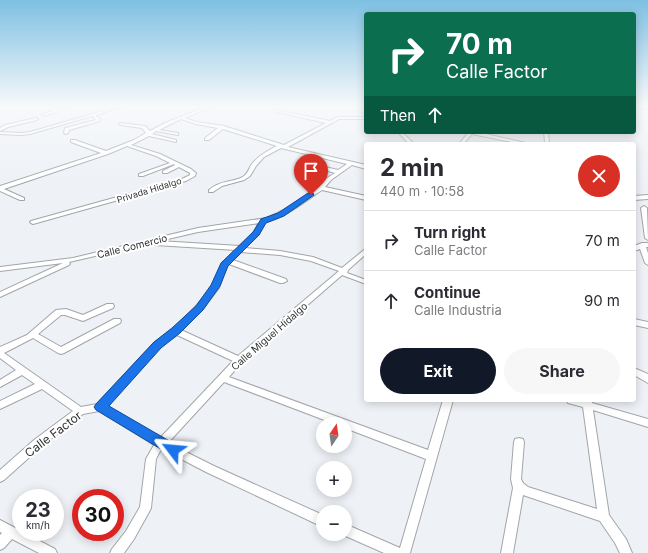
<!DOCTYPE html>
<html lang="en">
<head>
<meta charset="utf-8">
<style>
  body { margin:0; font-family:Inter,sans-serif; background:#f7f7f7; color:#2b2b33; height:100vh; display:flex; flex-direction:column; font-size:15px; white-space:nowrap }
  * { box-sizing:border-box; margin:0 }
  p { font-size:13px; color:#7c7c81 }
  .icon { flex:none; width:22px; height:22px; fill:none; stroke:currentColor; stroke-width:2; stroke-linecap:round; stroke-linejoin:round }
  .map { position:relative; flex:1; overflow:hidden }
  .panel { position:absolute; left:364px; top:142px; width:272px; height:260px; display:flex; flex-direction:column; background:#fff; border-radius:4px; box-shadow:0 2px 10px #0003 }
  .panel>* { flex:none }
  .top-card { position:absolute; left:364px; top:12px; width:272px; height:122px; border-radius:4px; box-shadow:0 2px 10px #0003; background:#0b6e4f; color:#fff; overflow:hidden }
  .needle { width:26px; rotate:13deg }
  .fabs { position:absolute; left:316px; top:417px; display:grid; gap:8px }
  .fabs a { display:grid; place-items:center; width:36px; height:36px; border-radius:50%; background:#fff; box-shadow:0 2px 10px #0003; font-size:20px }
  .speed { position:absolute; left:12px; top:489px; display:flex; gap:8px; font-size:20px; font-weight:700; text-align:center }
  .speed>* { display:grid; place-content:center; width:52px; height:52px; border-radius:50%; background:#fff; box-shadow:0 2px 10px #0003; line-height:1 }
  .speed small { font-size:10px; font-weight:400 }
  .speed .limit { border:6px solid #d22; background:#fff; color:#111 }
  .pin { position:absolute; display:grid; place-items:center; width:34px; height:34px; color:#fff; margin:-41px -17px; border-radius:50% 50% 50% 0; rotate:-45deg; box-shadow:0 0 4px #0007 }
  .pin .icon { rotate:45deg }
  .me { position:absolute; width:44px; margin:-22px; rotate:299deg; stroke-linejoin:round; filter:drop-shadow(0 0 3px #0008) }
  .turn { display:flex; align-items:center; gap:14px; height:84px; padding:0 16px; font-size:18px }
  .turn .icon { width:52px; height:52px; stroke-width:2.5 }
  .turn b { display:block; font-size:28px; line-height:34px }
  .then { display:flex; align-items:center; height:38px; padding:0 16px; background:#0003; gap:8px; font-size:15px }
  .round { display:grid; place-items:center; flex:none; width:42px; height:42px; border-radius:21px; background:#f7f7f7 }
  .headline { display:flex; align-items:center; justify-content:space-between; height:68px; padding:0 16px }
  h1 { font-size:24px; font-weight:700; line-height:30px }
  .action { display:flex; gap:8px; margin-top:auto; padding:8px 16px }
  .action a { flex:1; height:46px; border-radius:24px; background:#111827; color:#fff; font-size:16px; font-weight:700; line-height:46px; text-align:center }
  .action a+a { background:#f7f7f7; color:#2b2b33 }
  ul { padding:0; list-style:none }
  li { display:flex; align-items:center; gap:12px; height:60px; padding:0 16px; border-top:1px solid #e1e1e2 }
  li div { flex:1 }
  li b { display:block; font-size:15px }
  li em { font-style:normal }
  .map>svg:first-child { display:block }
</style>
</head>
<body>
<div class="map">
<svg width="648" height="553" viewBox="0 0 648 553">
  <rect width="100%" height="100%" fill="#eef1f6"/>
  <g fill="none" stroke-linecap="round" stroke-linejoin="round">
    <defs>
      <g id="minor">
        <path d="M63,106H68L57,110V112L44,116L42,115L54,110V108Z"/>
        <path d="M120,106H125L96,115V116L100,119V121L69,130L68,133L66,134L64,133L65,128L96,120L92,116L30,134L21,135L0,134V132L21,133L30,132Z"/>
        <path d="M208,106H213L185,118L197,122L224,126L284,145L326,123L277,112L275,111L276,110L330,121L338,117H366V119H339L288,147L366,165V169L352,165L331,180L325,187L366,196V200L322,190C307,200 283,219 265,222L259,234L245,248L280,251L313,257L342,268L364,250L366,249V254L348,270L347,273L366,280V284L342,275L242,362L229,377L428,450L443,400H453L410,553H384L341,534H345V524L400,548L426,459L345,428V424H335L224,382L168,443L214,466L323,515V527L206,472L162,449L159,453L156,459L151,508L149,512L134,539L124,553H110L112,549L126,531L140,507L146,459L154,445L99,411L83,414L42,446L4,480L0,482V470L34,440L73,411L42,389L0,409V401L35,384L22,375L0,387V380L16,370L0,358V347L27,335L56,310L66,309L83,315L107,304H113L114,306L113,308L83,321L65,315H61L38,334L61,347L114,319H120L121,321L120,323L64,353L61,354L58,353L33,338L4,353L81,407L97,404L154,343L173,329L196,306L213,286L222,264L236,250L155,245L152,243L69,262L70,264L69,265L0,297V292L63,263L0,271V267L73,258L198,228L267,218L288,208L319,187L327,178L335,173L308,165V163L338,170L347,164L281,148L264,157L256,166L250,176L244,180L222,186L213,192H209V190C222,179 234,183 244,176C248,173 249,169 251,165C258,156 267,151 277,146L223,129L209,140H205V138L218,128L196,124L181,119L159,130L178,133V135L156,131L152,134L176,140V142L149,136L131,145L160,154L191,169L196,173L195,176L186,181L33,224L31,223L30,222L31,221L182,179L190,175V173L179,167L167,173H163V171L175,165L174,164L143,176H139V174L170,163L156,156L127,146L108,154L4,189L24,198V200H20L0,191V186L101,153L71,142V140H75L106,151L134,140L146,133L142,128L121,125L119,124L120,123L145,126L150,131L165,123ZM259,223L254,232L240,246L159,241L198,232ZM241,252L280,255L311,261L339,271L238,356L181,330L202,310L219,288L227,266L229,264L280,283H283L287,281L286,279L233,260ZM177,335L233,361L160,438L106,406L160,347Z"/>
        <path d="M351,106H355L366,111V114Z"/>
        <path d="M638,106H643L648,108V110Z"/>
        <path d="M36,118L38,119L37,120L8,127L0,131V128L5,125Z"/>
        <path d="M398,132H402L414,144H409Z"/>
        <path d="M469,132H477L530,144H521L472,134L463,144H459Z"/>
        <path d="M544,132H548L549,142L548,144H543L545,142Z"/>
        <path d="M648,195V199L634,200V196Z"/>
        <path d="M644,206L647,208L648,240L645,238L641,208Z"/>
        <path d="M642,243H648V247H646L648,253V265L645,263L640,249L634,251V246Z"/>
        <path d="M634,319L648,322V328L634,325Z"/>
        <path d="M634,368L648,374V383L634,375Z"/>
        <path d="M566,400H592V403L648,419V427L593,410L609,515L626,539L632,553H620L615,543L600,521L523,495L513,553H501L513,488L511,479L514,442L515,439L519,438L523,439L524,442L521,479L523,483L528,487L597,509L583,407L568,403Z"/>
        <path d="M0,520L55,549L57,553H39L12,539L4,548L0,550V535L2,533L0,532Z"/>
      </g>
    </defs>
    <use href="#minor" stroke="#a2a5a9" stroke-width="2"/>
    <use href="#minor" fill="#fff" fill-rule="evenodd"/>
  </g>
  <linearGradient id="sky" x2="0" y2="1"><stop stop-color="#7ec0e2"/><stop offset="0.58" stop-color="#f7f9fb"/><stop offset="1" stop-color="#f7f9fb" stop-opacity="0"/></linearGradient>
  <rect width="648" height="183" fill="url(#sky)"/>
  <path fill="#1a73e8" stroke="#114b97" d="M308,193H313L314,195L284,216L266,223L259,235L228,266L220,286L203,310L180,333L161,348L109,406L178,446L180,450L178,454L173,456L169,454L96,410L94,407L96,404L154,342L172,328L196,306L211,285L221,263L253,232L261,219L278,213Z"/>
  <g text-anchor="middle" dominant-baseline="central" stroke-width="4" stroke-linejoin="round" paint-order="stroke">
    <g font-size="9" fill="#313234" stroke="#fff">
      <text transform="translate(149 190) rotate(-17)">Privada Hidalgo</text>
    </g>
    <g font-size="10" fill="#313234" stroke="#fff">
      <text transform="translate(132 246) rotate(-14)">Calle Comercio</text>
      <text transform="translate(269 336) rotate(-41)">Calle Miguel Hidalgo</text>
    </g>
    <g font-size="12" fill="#313234" stroke="#fff">
      <text transform="translate(53 434) rotate(-37)">Calle Factor</text>
    </g>
  </g>
</svg>
<div class="fabs">
<a><svg class="needle" viewBox="-14 -14 28 28"><path d="M0-13l5 13h-10z" fill="#e53935"/><path d="M0 13l5-13h-10z" fill="#7c7c81"/></svg></a>
<a>+</a>
<a>−</a>
</div>
<div class="speed"><div>23<small>km/h</small></div><div class="limit">30</div></div>
<div class="pin" style="left:311px;top:195px;background:#d93025"><svg class="icon" aria-label="arrive" viewBox="0 0 24 24"><path d="M6 21V4h12l-3 4 3 4H6"/></svg></div>
<svg class="me" style="left:173px;top:450px" viewBox="-20 -20 40 40"><path d="M0-17L14 15 0 8-14 15z" fill="#1a73e8" stroke="#fff" stroke-width="4"/></svg>
<div class="top-card">
<div class="turn"><svg class="icon" aria-label="right" viewBox="0 0 24 24"><path d="M7 20v-9h11M14 6l5 5-5 5"/></svg><div><b>70 m</b>Calle Factor</div></div>
<div class="then">Then<svg class="icon" aria-label="ahead" viewBox="0 0 24 24"><path d="M12 20V5M6 11l6-6 6 6"/></svg></div>
</div>
<section class="panel">
<div class="headline"><div><h1>2 min</h1><p>440 m · 10:58</p></div><a class="round" style="background:#d93025;color:#fff"><svg class="icon" aria-label="close" viewBox="0 0 24 24"><path d="M6 6l12 12M18 6L6 18"/></svg></a></div>
<ul>
<li><svg class="icon" aria-label="right" viewBox="0 0 24 24"><path d="M7 20v-9h11M14 6l5 5-5 5"/></svg><div><b>Turn right</b><p>Calle Factor</p></div><em>70 m</em></li>
<li><svg class="icon" aria-label="ahead" viewBox="0 0 24 24"><path d="M12 20V5M6 11l6-6 6 6"/></svg><div><b>Continue</b><p>Calle Industria</p></div><em>90 m</em></li>
</ul>
<div class="action"><a>Exit</a><a>Share</a></div>
</section>
</div>
</body>
</html>
